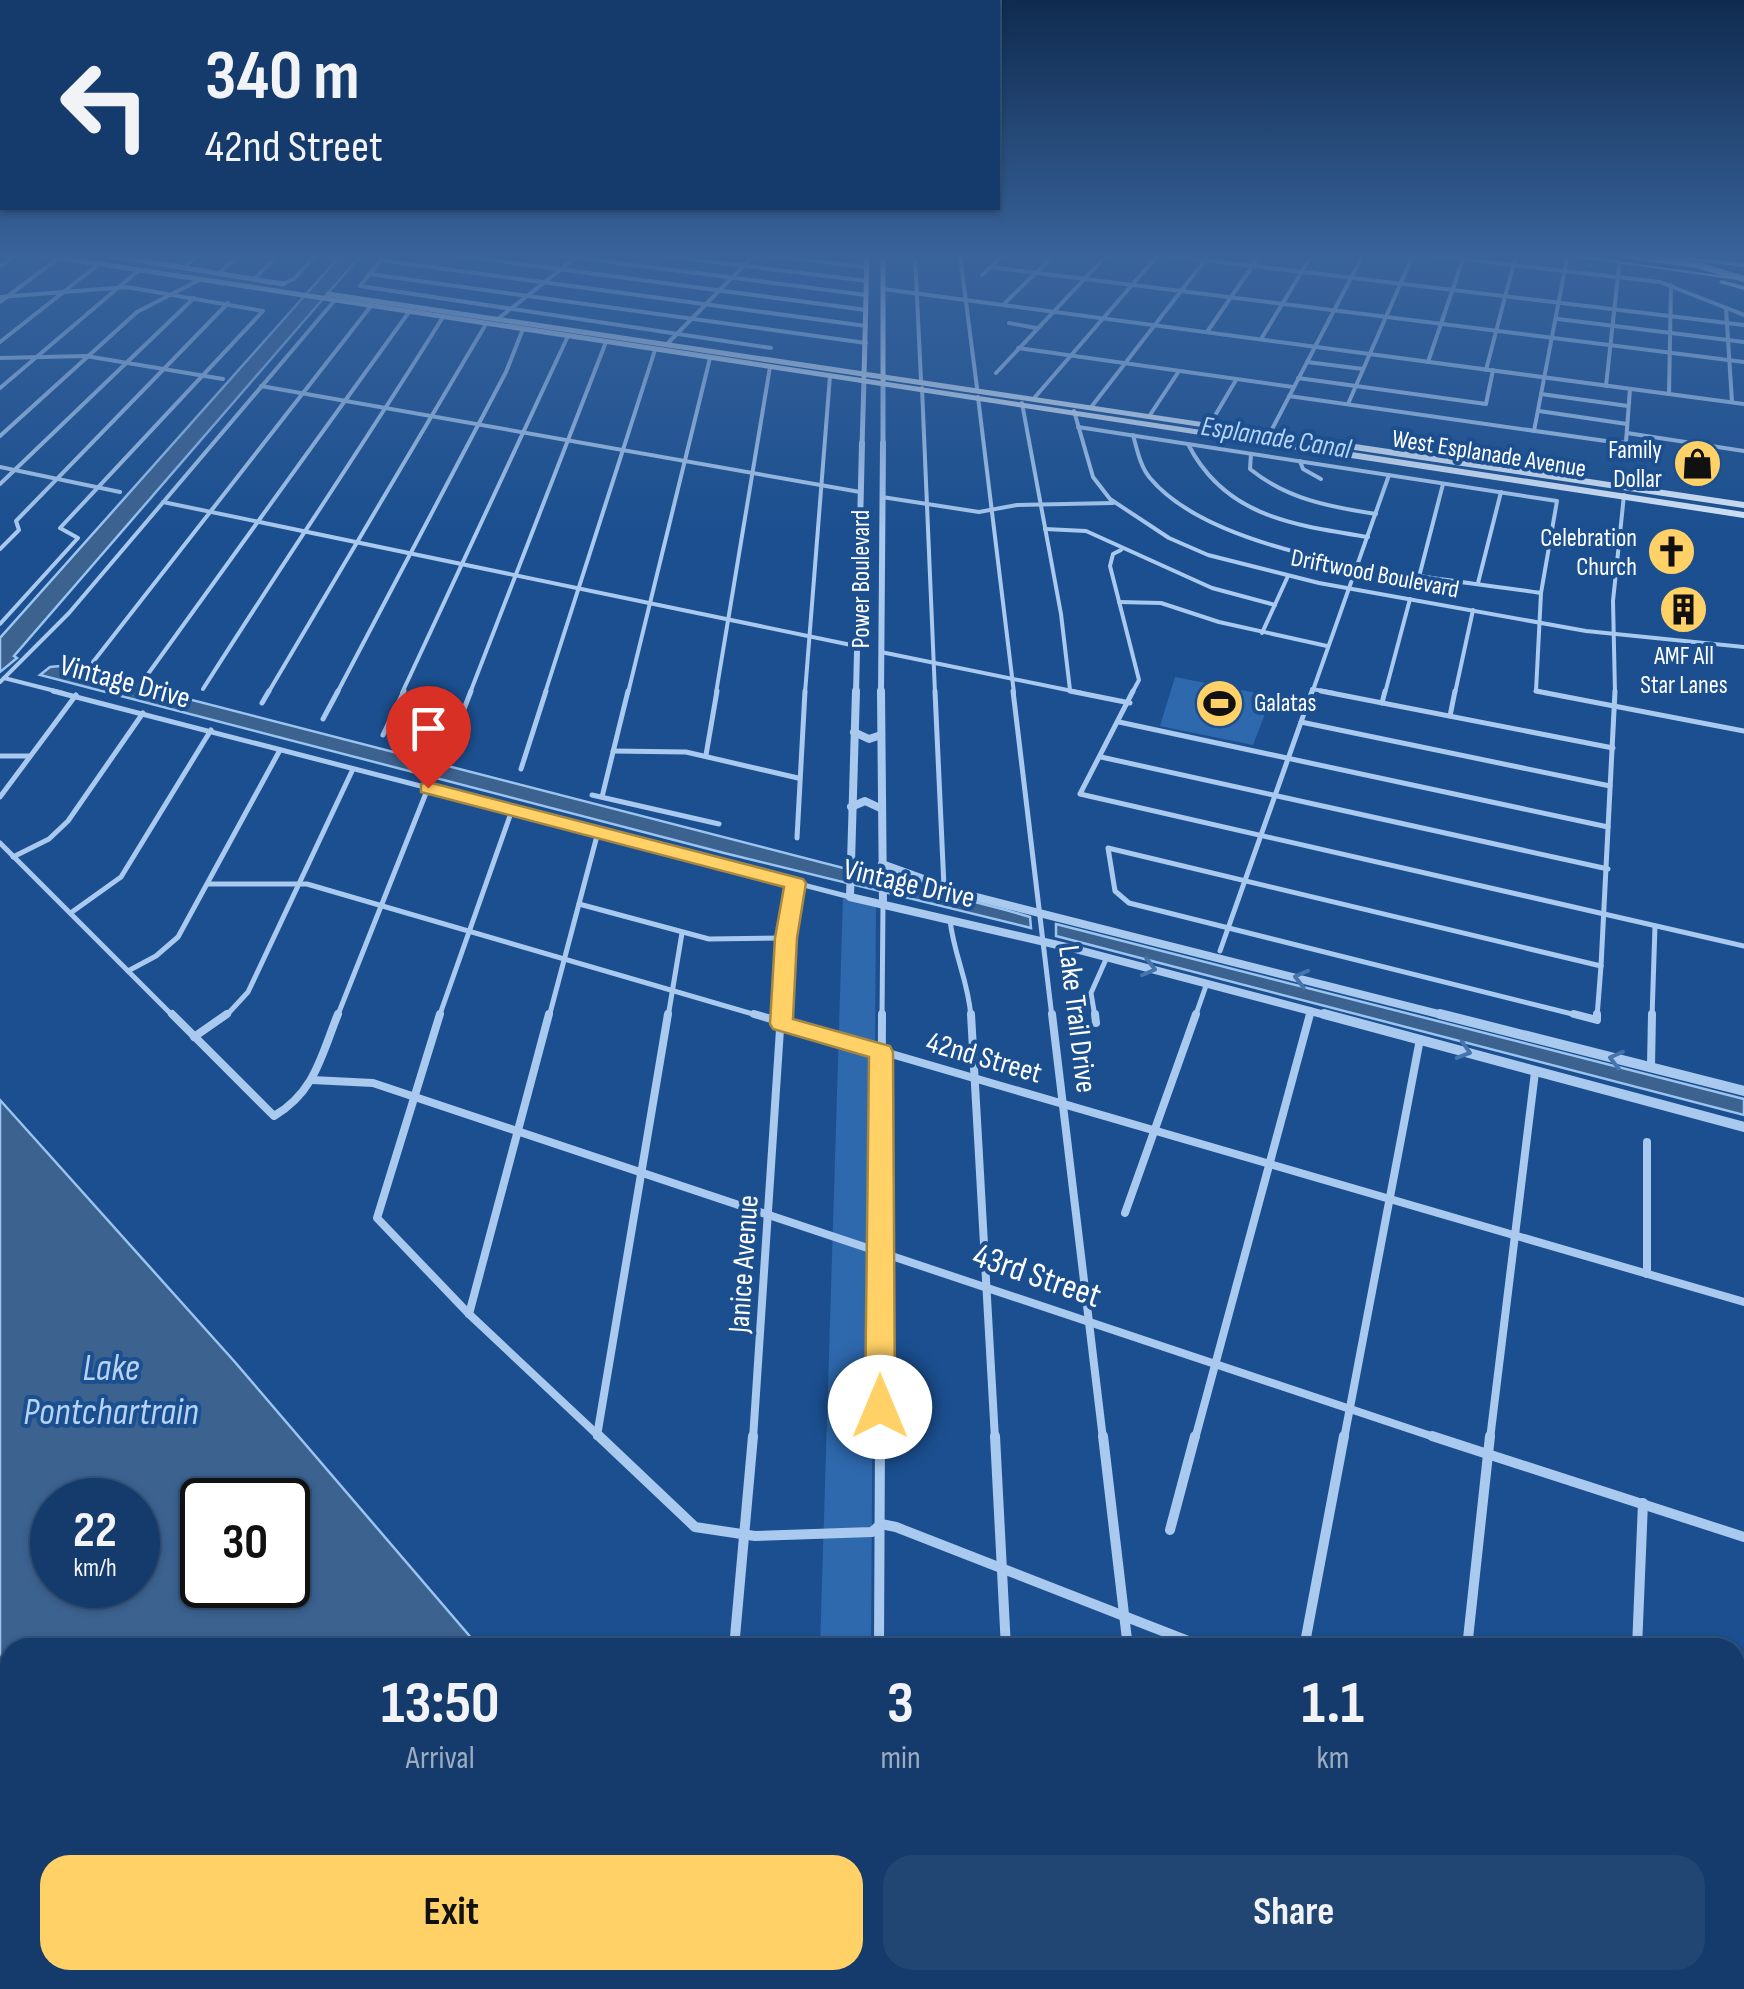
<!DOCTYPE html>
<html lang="en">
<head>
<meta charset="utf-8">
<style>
  body { margin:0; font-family:"Sofia Sans Condensed",sans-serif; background:#214673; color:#f1f3f6; height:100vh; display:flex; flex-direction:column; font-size:38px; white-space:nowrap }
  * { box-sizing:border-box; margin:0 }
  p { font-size:32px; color:#9dadc1 }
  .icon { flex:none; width:55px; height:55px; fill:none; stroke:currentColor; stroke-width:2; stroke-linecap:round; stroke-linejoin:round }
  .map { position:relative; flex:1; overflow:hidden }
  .drawer { position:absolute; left:0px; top:1638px; width:1745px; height:352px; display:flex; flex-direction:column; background:#143b6b; border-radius:30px 30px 0 0; box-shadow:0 2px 8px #0004,0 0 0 2px #33557e }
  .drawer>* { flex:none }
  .guide { position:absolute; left:0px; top:0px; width:1000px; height:210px; box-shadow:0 2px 8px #0004,0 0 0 2px #33557e; background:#143b6b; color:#f1f3f6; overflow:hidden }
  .speed { position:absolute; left:30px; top:1478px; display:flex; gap:20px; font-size:50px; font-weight:700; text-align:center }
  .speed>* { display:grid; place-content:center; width:130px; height:130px; border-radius:50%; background:#143b6b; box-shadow:0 2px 8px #0004,0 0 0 2px #33557e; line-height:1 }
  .speed small { font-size:25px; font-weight:400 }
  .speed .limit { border:5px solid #111; border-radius:15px; background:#fff; color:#111 }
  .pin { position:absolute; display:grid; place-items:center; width:85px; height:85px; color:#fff; margin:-102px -42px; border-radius:50% 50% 50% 0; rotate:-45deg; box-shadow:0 0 10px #0007 }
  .pin .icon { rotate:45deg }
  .me { position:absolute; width:110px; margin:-55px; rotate:0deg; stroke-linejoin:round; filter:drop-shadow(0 0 8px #0008) }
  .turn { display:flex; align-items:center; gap:35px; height:210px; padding:0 40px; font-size:45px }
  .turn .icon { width:130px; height:130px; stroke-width:2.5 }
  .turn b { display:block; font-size:70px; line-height:85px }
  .eta { display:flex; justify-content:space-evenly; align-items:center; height:170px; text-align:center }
  .eta b { font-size:60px; font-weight:700; line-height:70px }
  .action { display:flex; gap:20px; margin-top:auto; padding:20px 40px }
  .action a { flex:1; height:115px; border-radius:30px; background:#ffd166; color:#111; font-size:40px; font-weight:700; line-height:115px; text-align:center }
  .action a+a { background:#214673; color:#f1f3f6 }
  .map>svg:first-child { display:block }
</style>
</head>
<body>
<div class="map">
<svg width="1744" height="1989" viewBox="0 0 1744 1989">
  <rect width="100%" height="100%" fill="#1b4f8f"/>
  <g fill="#2e69ad">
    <path d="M1175,677L1272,696L1253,745L1160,726Z"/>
    <path d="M843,898L876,905L871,1647L820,1648Z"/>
  </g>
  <g fill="#3c6290" stroke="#9cc4f0" stroke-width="2.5" fill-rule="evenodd">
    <path d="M341,255H361L14,656L17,658L0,672V638Z"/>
    <path d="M60,666L1006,910L1030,917L1031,928L724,853L40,675L50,667Z"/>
    <path d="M1056,924L1744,1099V1115L1056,936Z"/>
    <path d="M0,1100L234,1361L479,1647L10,1648V1980H766L774,1989H0ZM52,1500H138V1585H52ZM202,1500H288V1585H202Z"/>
  </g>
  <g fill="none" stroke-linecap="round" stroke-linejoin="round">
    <g stroke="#3c6290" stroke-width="4">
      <path d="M71,255L90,257"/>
      <path d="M117,261L271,285"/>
      <path d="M612,339L751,360"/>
    </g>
    <g stroke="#a9c9ee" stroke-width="4">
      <path d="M385,255L360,286L771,348"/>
      <path d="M454,255L866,310"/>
      <path d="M557,255L866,295"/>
      <path d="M658,255L867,281"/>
      <path d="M763,255L867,267"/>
      <path d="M915,255L921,380"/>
      <path d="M960,255L977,388"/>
      <path d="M1162,255L1744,325"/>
      <path d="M1428,255L1660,282L1744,315"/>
      <path d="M380,260L866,326"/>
      <path d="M0,266L16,255"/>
      <path d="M184,267L199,255"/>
      <path d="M990,267L1744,362"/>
      <path d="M220,272L239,255"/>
      <path d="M369,274L866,343"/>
      <path d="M982,275L1003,255"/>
      <path d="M255,278L278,255"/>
      <path d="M282,284L294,279L316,255"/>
      <path d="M883,289L1744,404"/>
      <path d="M0,297L127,287L263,311L60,528L78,538L0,624"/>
      <path d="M0,302L60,257"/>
      <path d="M1003,305L1054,255"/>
      <path d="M1726,308L1732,402"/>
      <path d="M499,318L574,259"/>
      <path d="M1558,319L1744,342"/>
      <path d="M1009,323L1036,328"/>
      <path d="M1207,332L1260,255"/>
      <path d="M1261,339L1312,255"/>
      <path d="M0,342L99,264"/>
      <path d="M668,343L754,255"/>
      <path d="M1018,348L1293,387"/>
      <path d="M0,358L86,356L223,379"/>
      <path d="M1307,362L1363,369"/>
      <path d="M1428,362L1464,256"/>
      <path d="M1486,370L1516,255"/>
      <path d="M996,373L1107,255"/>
      <path d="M1298,378L1486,404L1493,370"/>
      <path d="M261,386L860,492"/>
      <path d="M1606,386L1619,266"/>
      <path d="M0,388L139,270"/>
      <path d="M922,388L935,693"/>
      <path d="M1541,394L1628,406"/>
      <path d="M1669,394L1671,285"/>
      <path d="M1289,396L1620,443L1626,442L1630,389"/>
      <path d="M978,397L1014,693"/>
      <path d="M1035,397L1158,255"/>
      <path d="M1022,403L1061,614L1070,690"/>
      <path d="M1348,404L1413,255"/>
      <path d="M1092,406L1209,255"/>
      <path d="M1074,411L1093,477L1110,499L1169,538L1208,555L1319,583L1586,631L1744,647"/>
      <path d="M1539,411L1627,424"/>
      <path d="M1150,415L1179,371"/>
      <path d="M1210,424L1236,380"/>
      <path d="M1078,427L1557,501L1541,593L1536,691L1548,693"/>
      <path d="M1534,431L1567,258"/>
      <path d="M1270,433L1363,255"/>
      <path d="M1627,433L1744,451"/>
      <path d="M1133,435C1137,449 1140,466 1150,478C1219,561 1437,577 1541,593"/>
      <path d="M0,436L137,312L201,279"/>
      <path d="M1188,444C1225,517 1294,525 1368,537"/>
      <path d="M1251,454L1250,469C1287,499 1330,507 1376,514"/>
      <path d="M1300,461L1303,469L1321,479"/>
      <path d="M0,467L120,492"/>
      <path d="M0,484L194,298"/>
      <path d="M882,497L979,512L1017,505L1113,503"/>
      <path d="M163,502L856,646"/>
      <path d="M1045,529L1086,531L1212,588L1275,605"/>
      <path d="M0,549L19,530L16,521L228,303"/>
      <path d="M1121,550L1113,554L1110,566L1139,680L1132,693"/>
      <path d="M1420,573L1443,484"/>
      <path d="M1478,583L1501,492"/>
      <path d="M1119,602L1161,603L1219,622L1327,646"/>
      <path d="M1262,633L1288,576"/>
      <path d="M881,652L1082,693"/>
      <path d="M93,662L371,306"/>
      <path d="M148,674L409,312"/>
      <path d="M4,678L63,693"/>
      <path d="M0,682L69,613L335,300"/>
      <path d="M203,689C282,564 365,443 443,317"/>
      <path d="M1312,689L1334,693"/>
      <path d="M268,693L486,324"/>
      <path d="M337,693L506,372L523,329"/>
      <path d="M402,693L568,336"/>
      <path d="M470,693L606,342"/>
      <path d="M545,693L655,350"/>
      <path d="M628,693L710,358"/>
      <path d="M716,693L770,367"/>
      <path d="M805,693L830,376"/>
      <path d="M1312,693L1389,475"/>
      <path d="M1385,693L1410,599"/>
      <path d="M1455,693L1473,610"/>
      <path d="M1615,693L1613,601L1624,495"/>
    </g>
    <g stroke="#a9c9ee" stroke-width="5">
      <path d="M53,691L850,897"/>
      <path d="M935,691L944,887"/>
      <path d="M1013,691L1052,1017"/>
      <path d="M1070,691L1130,703"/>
      <path d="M1133,691L1080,794L1744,946"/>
      <path d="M1321,691L1613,748"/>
      <path d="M1536,691L1744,731"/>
      <path d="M262,703L269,691"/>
      <path d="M1382,703L1385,691"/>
      <path d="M1450,716L1455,691"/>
      <path d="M323,719L338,691"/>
      <path d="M1119,722L1608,827"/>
      <path d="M1301,722L1610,786"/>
      <path d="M383,735L404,691"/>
      <path d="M448,750L471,691"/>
      <path d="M613,751L686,752L798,778"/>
      <path d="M706,755L717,691"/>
      <path d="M0,756H29"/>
      <path d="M1101,757L1608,869"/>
      <path d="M521,769L546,691"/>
      <path d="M592,795L719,824"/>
      <path d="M0,797L76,695"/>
      <path d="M602,797L628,691"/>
      <path d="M797,838L805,691"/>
      <path d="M0,843L174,1017"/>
      <path d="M13,857L49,839L68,821L143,713"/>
      <path d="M208,884H307L763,1017"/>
      <path d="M579,904L709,939L786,938"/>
      <path d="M72,912L121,877L211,730"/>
      <path d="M950,920C954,956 968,979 971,1017"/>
      <path d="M1220,951L1312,691"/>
      <path d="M1601,966L1615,691"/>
      <path d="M128,971L156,956L178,937L280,750"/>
      <path d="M225,1017L248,992L353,769"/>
      <path d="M337,1017L428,788"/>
      <path d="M439,1017L512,810"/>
      <path d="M549,1017L598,832"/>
      <path d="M668,1017L682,933"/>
      <path d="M781,1017L786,938L795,883"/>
      <path d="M882,1017L883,904"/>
      <path d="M1095,1017L1091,993L1107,957"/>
      <path d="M1195,1017L1207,983"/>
      <path d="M1309,1017L1311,1010"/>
      <path d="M1584,1017L1129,903L1115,891L1108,848L1601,966"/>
      <path d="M1597,1017L1601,966"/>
      <path d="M1652,1017L1655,926"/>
    </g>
    <g stroke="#a9c9ee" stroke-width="8">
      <path d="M172,1014L274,1116C315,1092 321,1056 338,1014"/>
      <path d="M440,1014L377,1218L469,1314L602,1439"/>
      <path d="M754,1014L1744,1302"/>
      <path d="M971,1014L995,1439"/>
      <path d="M1052,1014L1103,1439"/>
      <path d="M1095,1014L1096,1023"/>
      <path d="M1574,1014L1597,1020V1014"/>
      <path d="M194,1037L227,1014"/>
      <path d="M1651,1066L1652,1014"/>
      <path d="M312,1080L373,1083L1440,1439"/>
      <path d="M1647,1142V1274"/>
      <path d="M1125,1213L1196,1014"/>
      <path d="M469,1314L549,1014"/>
      <path d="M597,1436L668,1014"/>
      <path d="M753,1439L781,1014"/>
      <path d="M880,1439L882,1014"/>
      <path d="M1195,1439L1310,1014"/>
      <path d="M1344,1439L1420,1039"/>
      <path d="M1490,1439L1535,1072"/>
    </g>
    <g stroke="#a9c9ee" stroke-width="10">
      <path d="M599,1436L695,1527L755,1536L872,1532L881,1524L896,1527L1206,1648"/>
      <path d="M995,1436L1006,1648"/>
      <path d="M1103,1436L1128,1648"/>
      <path d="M1432,1436L1744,1537"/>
      <path d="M1170,1530L1195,1436"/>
      <path d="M734,1648L753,1436"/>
      <path d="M879,1648L880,1436"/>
      <path d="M1304,1648L1344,1436"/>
      <path d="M1467,1648L1490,1436"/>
      <path d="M1637,1648L1643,1503"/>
      <path d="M1735,1856L1744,1859"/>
      <path d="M1061,1980L1070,1989"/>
      <path d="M1170,1980L1171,1989"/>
    </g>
    <g stroke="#a9c9ee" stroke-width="5">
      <path d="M862,446L864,380"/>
      <path d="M883,446V382"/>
    </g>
    <g stroke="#a9c9ee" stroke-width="6">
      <path d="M856,693L862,443"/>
      <path d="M881,693L883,443"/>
    </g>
    <g stroke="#a9c9ee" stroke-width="8">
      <path d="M856,691L850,897L1075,949L1333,1017"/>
      <path d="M881,691L883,904"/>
      <path d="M854,732L869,739L881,735"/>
      <path d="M851,807L865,801L880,808"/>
      <path d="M882,864L968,895L1450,1017"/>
    </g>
    <g stroke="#a9c9ee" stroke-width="10">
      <path d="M1324,1014L1744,1127"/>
      <path d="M1440,1014L1744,1091"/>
    </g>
    <g stroke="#d6e6fa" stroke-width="5">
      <path d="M42,255L1289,446"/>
      <path d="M106,255L283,284"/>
      <path d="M883,255V380"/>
      <path d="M328,294L1345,446"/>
      <path d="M864,377L867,255"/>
    </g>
    <g stroke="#d6e6fa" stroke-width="6">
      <path d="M1273,443L1744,515"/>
      <path d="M1328,443L1744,505"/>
    </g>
    <g fill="#fff" fill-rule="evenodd">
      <path d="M1560,255H1573L1740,278L1737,280Z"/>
      <path d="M1643,255H1659L1744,263V267Z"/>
      <path d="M1721,280L1744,286V290L1719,283Z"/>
    </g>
    <path stroke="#fff" stroke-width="6" d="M1624,255L1697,265L1744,279"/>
  </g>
  <defs><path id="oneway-chevron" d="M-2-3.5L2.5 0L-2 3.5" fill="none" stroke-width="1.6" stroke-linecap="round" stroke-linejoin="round" transform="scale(2.5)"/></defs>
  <g stroke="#4674ac">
    <use href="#oneway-chevron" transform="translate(1149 968) rotate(14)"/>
    <use href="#oneway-chevron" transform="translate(1301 978) rotate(-166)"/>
    <use href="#oneway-chevron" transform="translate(1464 1051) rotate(17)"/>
    <use href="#oneway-chevron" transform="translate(1616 1059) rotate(-166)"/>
  </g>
  <linearGradient id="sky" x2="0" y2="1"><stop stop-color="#0f2b4f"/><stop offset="0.48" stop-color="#39639b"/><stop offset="1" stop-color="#39639b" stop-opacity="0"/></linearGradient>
  <rect width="1744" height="533" fill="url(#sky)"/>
  <path fill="#ffd166" stroke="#a68842" stroke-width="2.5" d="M428,782L803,879L806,883L797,938L793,1019L890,1046L893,1052L895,1407L891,1417L880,1420L870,1417L865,1407L869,1057L773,1029L770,1024L775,938L784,887L421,792V784Z"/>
  <defs>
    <symbol id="shop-disc" viewBox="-11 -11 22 22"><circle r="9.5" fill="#ffd166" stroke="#1b4f8f"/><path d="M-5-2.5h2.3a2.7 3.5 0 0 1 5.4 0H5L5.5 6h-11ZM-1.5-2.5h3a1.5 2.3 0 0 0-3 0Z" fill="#111"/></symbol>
    <symbol id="church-disc" viewBox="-11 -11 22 22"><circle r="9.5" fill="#ffd166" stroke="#1b4f8f"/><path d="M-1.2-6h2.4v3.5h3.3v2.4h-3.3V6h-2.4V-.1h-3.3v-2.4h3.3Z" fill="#111"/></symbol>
    <symbol id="building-disc" viewBox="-11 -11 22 22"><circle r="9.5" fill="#ffd166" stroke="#1b4f8f"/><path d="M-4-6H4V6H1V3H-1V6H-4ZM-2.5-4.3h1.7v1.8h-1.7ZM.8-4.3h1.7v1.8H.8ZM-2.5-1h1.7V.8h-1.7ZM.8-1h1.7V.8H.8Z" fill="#111"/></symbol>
    <symbol id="stadium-disc" viewBox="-11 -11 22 22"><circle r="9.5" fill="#ffd166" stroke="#1b4f8f"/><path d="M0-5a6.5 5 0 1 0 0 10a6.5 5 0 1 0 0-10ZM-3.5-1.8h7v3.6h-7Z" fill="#111"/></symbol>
  </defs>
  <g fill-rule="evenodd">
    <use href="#shop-disc" x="1670" y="436" width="55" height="55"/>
    <use href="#church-disc" x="1644" y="524" width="55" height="55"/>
    <use href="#building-disc" x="1656" y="582" width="55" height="55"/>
    <use href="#stadium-disc" x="1192" y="676" width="55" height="55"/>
  </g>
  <g text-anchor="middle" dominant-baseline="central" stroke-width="8" stroke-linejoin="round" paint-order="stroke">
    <g font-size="25" fill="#fff" stroke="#1b4f8f" text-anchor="end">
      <text x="1662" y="450">Family<tspan x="1662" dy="29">Dollar</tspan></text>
      <text x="1637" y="538">Celebration<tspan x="1637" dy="29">Church</tspan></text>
      <text x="1684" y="656" text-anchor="middle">AMF All<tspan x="1684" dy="29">Star Lanes</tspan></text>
      <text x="1254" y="703" text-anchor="start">Galatas</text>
    </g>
    <g font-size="25" fill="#fff" stroke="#1b4f8f">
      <text transform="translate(1489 454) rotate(9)">West Esplanade Avenue</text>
      <text transform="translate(1375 574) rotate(11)">Driftwood Boulevard</text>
      <text transform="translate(861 579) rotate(-90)">Power Boulevard</text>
    </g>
    <g font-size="28" font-style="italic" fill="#b5d3f5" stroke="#1b4f8f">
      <text transform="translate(1276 438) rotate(9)">Esplanade Canal</text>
    </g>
    <g font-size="30" fill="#fff" stroke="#1b4f8f">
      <text transform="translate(125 682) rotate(15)">Vintage Drive</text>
      <text transform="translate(909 884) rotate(13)">Vintage Drive</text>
      <text transform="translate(1077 1019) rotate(83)">Lake Trail Drive</text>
      <text transform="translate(984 1058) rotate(16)">42nd Street</text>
      <text transform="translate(744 1264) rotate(-86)">Janice Avenue</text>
    </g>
    <g font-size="35" fill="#fff" stroke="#1b4f8f">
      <text transform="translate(1037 1276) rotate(19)">43rd Street</text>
    </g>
    <g font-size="38" font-style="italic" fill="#b5d3f5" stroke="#1b4f8f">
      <text x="111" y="1368">Lake<tspan x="111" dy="44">Pontchartrain</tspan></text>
    </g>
  </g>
</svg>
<div class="speed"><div>22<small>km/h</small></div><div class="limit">30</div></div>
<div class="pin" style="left:428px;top:788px;background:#d93025"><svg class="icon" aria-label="arrive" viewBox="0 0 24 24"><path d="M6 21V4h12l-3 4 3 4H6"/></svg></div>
<svg class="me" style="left:880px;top:1407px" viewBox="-20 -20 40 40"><circle r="19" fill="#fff"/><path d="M0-13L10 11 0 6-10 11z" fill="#ffd166"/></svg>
<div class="guide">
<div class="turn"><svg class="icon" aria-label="left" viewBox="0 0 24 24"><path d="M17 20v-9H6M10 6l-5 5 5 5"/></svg><div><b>340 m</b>42nd Street</div></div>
</div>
<section class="drawer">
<div class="eta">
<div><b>13:50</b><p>Arrival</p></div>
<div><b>3</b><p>min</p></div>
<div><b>1.1</b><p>km</p></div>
</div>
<div class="action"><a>Exit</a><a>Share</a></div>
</section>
</div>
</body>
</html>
